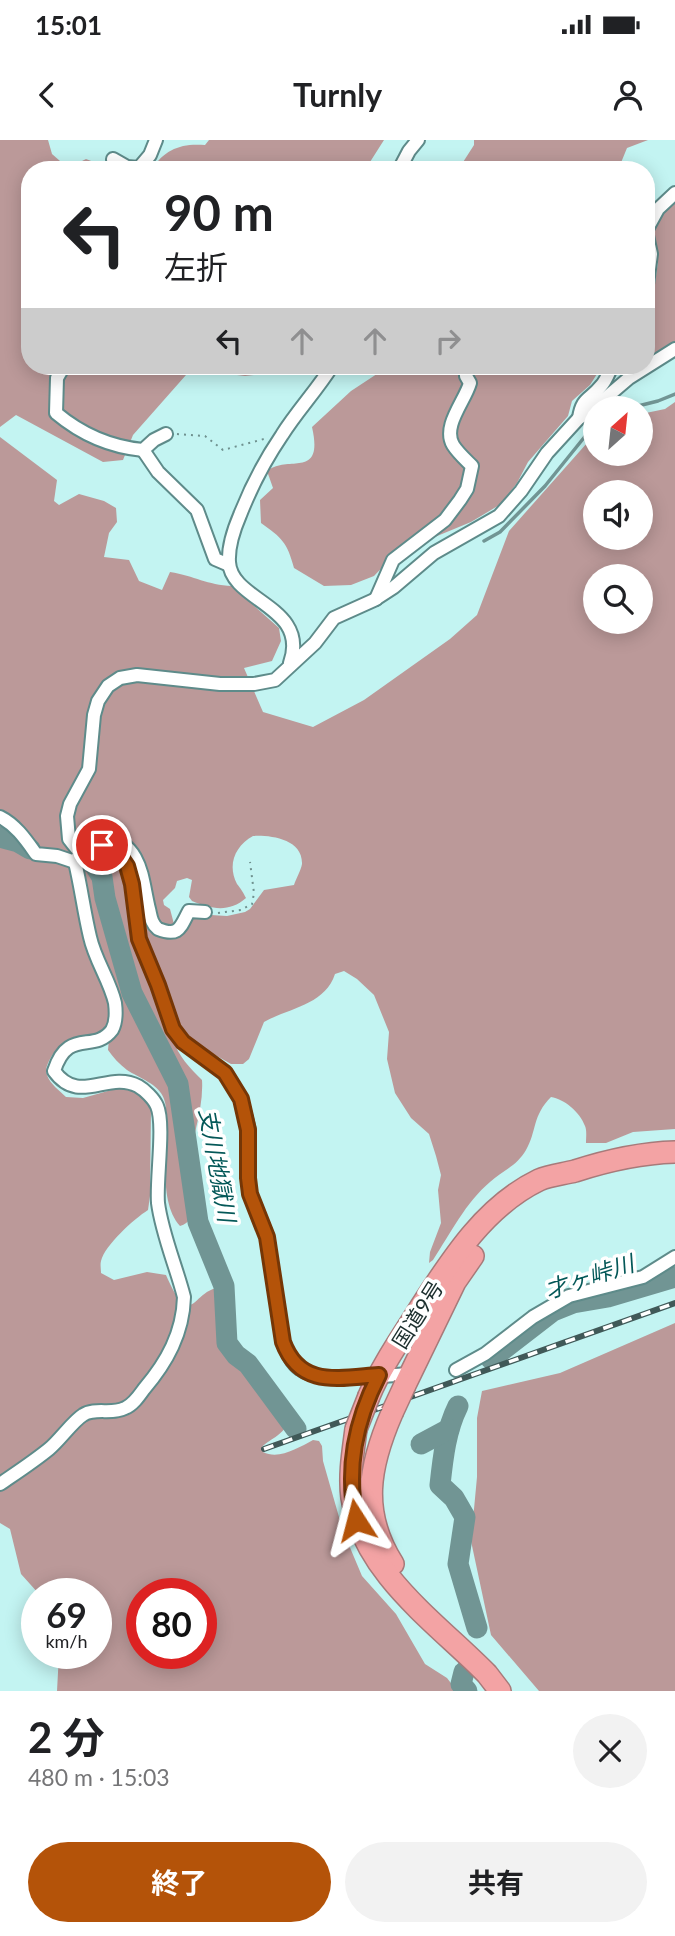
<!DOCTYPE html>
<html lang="ja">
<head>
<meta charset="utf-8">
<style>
  body { margin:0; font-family:Lato,"Noto Sans JP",sans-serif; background:#f2f2f2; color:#202124; height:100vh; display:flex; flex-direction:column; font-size:26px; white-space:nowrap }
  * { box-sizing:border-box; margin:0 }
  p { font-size:23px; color:#757577 }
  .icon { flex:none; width:38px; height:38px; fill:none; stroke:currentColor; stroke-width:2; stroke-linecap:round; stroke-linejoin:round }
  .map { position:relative; height:1551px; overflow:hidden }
  .side { display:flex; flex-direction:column; background:#fff; flex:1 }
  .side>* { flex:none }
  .banner { position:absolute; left:21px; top:21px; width:634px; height:214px; border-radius:28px; box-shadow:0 4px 18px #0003; background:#fff; color:#202124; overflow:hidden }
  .needle { width:46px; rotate:27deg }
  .fabs { position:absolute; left:583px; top:256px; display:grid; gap:14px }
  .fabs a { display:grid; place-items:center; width:70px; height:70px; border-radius:50%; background:#fff; box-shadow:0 4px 18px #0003; font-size:35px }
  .speed { position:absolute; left:21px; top:1438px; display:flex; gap:14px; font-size:35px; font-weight:700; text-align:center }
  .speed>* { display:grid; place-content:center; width:91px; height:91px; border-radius:50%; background:#fff; box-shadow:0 4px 18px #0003; line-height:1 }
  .speed small { font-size:18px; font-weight:400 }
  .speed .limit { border:10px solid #d22; background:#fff; color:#111 }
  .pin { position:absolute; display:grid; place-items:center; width:60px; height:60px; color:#fff; margin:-30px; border:4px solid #fff; border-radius:50%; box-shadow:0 2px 7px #0007 }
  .me { position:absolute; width:77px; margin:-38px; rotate:351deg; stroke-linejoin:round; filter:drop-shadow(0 0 5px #0008) }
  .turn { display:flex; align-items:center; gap:24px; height:147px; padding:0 28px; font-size:32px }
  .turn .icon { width:91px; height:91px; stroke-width:2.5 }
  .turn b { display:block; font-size:49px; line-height:60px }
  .lanes { display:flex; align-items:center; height:66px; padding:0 28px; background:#0003; justify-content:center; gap:35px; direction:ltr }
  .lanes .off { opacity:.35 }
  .round { display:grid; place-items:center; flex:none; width:74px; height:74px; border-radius:37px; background:#f2f2f2 }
  .overview { display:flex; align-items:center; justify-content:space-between; height:119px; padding:0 28px }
  h1 { font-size:42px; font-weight:700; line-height:52px }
  .button { display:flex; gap:14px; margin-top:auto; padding:14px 28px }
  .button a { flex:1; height:80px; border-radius:42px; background:#b45309; color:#fff; font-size:28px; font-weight:700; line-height:80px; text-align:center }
  .button a+a { background:#f2f2f2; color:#202124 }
  .status { display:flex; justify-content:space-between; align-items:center; height:49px; padding:0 35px; background:#fff; direction:ltr }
  .status svg { height:19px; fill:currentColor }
  header { display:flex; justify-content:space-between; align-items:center; height:91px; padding:0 28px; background:#fff; font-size:32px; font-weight:700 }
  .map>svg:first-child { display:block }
</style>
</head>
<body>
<div class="status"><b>15:01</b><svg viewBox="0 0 49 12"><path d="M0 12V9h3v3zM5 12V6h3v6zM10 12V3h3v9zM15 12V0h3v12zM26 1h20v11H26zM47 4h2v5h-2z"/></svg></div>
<header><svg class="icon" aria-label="back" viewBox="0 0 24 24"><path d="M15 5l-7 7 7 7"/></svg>Turnly<svg class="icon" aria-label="person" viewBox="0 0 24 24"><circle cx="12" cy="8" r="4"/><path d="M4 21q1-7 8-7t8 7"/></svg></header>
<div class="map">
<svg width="675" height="1551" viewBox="0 0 675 1551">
  <rect width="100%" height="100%" fill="#c3f4f2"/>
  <g fill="#b99" fill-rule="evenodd">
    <path d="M0,0H48L52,14L68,28L86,19L99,24L102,30H30V226H305L303,230L245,236L221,233L186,235L133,295L123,320L103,322L16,275L0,287Z"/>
    <path d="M209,0H384L370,22L369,30H151C165,9 181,3 205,5Z"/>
    <path d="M474,0H648L627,8L618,30H458L474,5Z"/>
    <path d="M675,62V204L646,223V180L653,157L658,122L653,104V88L661,76Z"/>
    <path d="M389,226H602L590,245L572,261L568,276L528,322L517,343L501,364L471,382L396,413L374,436L351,445L324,446L294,428C287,402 282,398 261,383L260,360L273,348L267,331C288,314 324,340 312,287L351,251Z"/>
    <path d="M675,262V989L633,992L606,1003H586C586,998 587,990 585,986C580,972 564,959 551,957C532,976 537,991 526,1010C517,1026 502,1031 490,1042C466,1062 450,1094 433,1120L429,1123L430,1112L441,1083L438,1050L441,1035L436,1016L429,994L411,978L395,953L387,919L389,892L374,855L357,839L344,831L335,834C325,865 289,868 264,882L249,919L243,924H231L194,903L173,899C178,916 190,928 202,940C204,971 190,1001 188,1032C188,1050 203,1079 180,1086C159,1062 167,1017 166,986C166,978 167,967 164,959C159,944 139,938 127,930C119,924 113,917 108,910L109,898C87,893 62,897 50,919C47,925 45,929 47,935C50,944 60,951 66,957L83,958L115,949H130L142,956L151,969L150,1056L148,1070C134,1079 105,1105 101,1121C100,1125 101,1129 101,1133L114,1140L147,1132L166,1135C192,1194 191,1150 221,1147L225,1209L247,1227L287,1281C286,1294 271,1298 262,1307L263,1312C279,1320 298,1308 313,1300L319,1301L322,1306L323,1321L343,1391L362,1436L396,1474L425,1524L447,1538L457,1551H57L59,1514H96V1454H39L21,1434L10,1389L0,1383V297L57,340L54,361L59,365L79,354L104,361L116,368L117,382L109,393L104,417L129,420L139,441L162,450L170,432C195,436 207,445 232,446L279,488L281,501L272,521L244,528L263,572L313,587L364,560L450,499L477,475L509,391L595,294V313H640L641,274L665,269ZM595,352H640V397H595ZM595,436H640V481H595ZM253,696C270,695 303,699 302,724C301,730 296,739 294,745L264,750L250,769L245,772L227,776L195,774L178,785L174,784L170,769L164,765L163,760L175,748L177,741L187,738L192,740L189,757L192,761C211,769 229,773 246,758C243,752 241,749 237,744C227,725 235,706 253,696ZM142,1454H201V1514H142Z"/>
    <path d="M675,1183V1551H539L491,1495L471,1401L477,1337V1278L482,1251L560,1233Z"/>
  </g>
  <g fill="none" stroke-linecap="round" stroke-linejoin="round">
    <g stroke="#719594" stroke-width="3.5">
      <path d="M630,268L658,261L675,254"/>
      <path d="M484,401L500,392L545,346L595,284"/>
    </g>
    <g stroke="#719594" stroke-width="21">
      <path d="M0,697L18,702L30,709"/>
      <path d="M86,720L94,724L102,737L105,758L132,853L178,944L198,1082L224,1146L227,1203L236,1215L248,1224L296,1289"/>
      <path d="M491,1219L553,1171L573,1163L608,1157L675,1137"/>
      <path d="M458,1266C446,1290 443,1317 440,1345L454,1358L465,1377L458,1424L477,1488"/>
      <path d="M421,1304L449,1289"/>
      <path d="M464,1532L461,1544L467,1551"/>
    </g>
    <defs>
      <g id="street">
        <path d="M114,30L113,19L127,27L139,28L150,15L156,0"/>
        <path d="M399,30L409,11L418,0"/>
        <path d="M646,152L651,114L646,91L658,69L675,53"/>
        <path d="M64,226L57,238L56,273C81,294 111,307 143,310L154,300L166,294"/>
        <path d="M579,278C582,257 590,260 601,246C606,241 609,232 612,226"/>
        <path d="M143,310L158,332L197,370L215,419L229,425"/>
        <path d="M376,459L393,420L445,380L460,360L467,349L472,326C466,320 458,313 453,305C442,286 465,261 470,243L466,236V226"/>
        <path d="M290,523C310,466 231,462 229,422C228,406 234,389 240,375C251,347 265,320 282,295C297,271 317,250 332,226"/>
        <path d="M0,677C16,685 26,700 36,714L57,716L75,722"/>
        <path d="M96,705V698L105,695C143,707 141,736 149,769C151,777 151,783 158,789C179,797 180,788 189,771L205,772"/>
        <path d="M80,713L69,699L67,676L70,664L89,629L94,575L98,561L108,546L120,538L137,535L220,544H254L275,540L315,503L334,478L374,460L394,447L434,413L499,376L521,351L547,313L579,278L588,273L629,238L675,209"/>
        <path d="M456,1230L485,1214L533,1177L569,1156L643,1137L675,1117"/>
        <path d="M0,1344C16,1333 33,1322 49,1309C60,1300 73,1281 83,1275C95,1267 112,1275 125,1268C133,1265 139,1256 144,1249C167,1222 183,1193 184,1157C176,1126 162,1094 158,1063C156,1040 165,984 157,966C154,959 145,950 138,946C108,930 79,966 54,931C68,887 94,914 112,890C116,883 116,871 115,863C110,841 95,820 90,797C84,772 81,747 75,722L80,713L90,705L111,708L122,716L126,723L132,744L139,799L158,845L173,889L183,902L225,933L241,959L249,990L248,1038L250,1054L267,1096L283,1202C287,1212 291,1223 300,1229C321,1245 383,1235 410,1234"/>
      </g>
      <g id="highway">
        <path d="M405,1245L455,1142L473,1116"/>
        <path d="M369,1256C382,1225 402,1197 420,1168C451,1120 485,1066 539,1040C550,1035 564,1034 575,1031C609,1020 640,1013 675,1012"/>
        <path d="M392,1273C369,1326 360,1372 393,1424"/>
        <path d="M356,1289C353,1312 349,1335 352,1358C363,1433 437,1483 487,1534L500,1551"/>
      </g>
    </defs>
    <use href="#street" stroke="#5e8b8a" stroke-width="16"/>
    <use href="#highway" stroke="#a77a7a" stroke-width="24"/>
    <g stroke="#6f918f" stroke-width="2" stroke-dasharray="2 5" stroke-linecap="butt">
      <path d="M177,294L205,296L223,310L264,299"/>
      <path d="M218,773L241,770L252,764L254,753L250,722"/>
    </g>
    <use href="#street" stroke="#fff" stroke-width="12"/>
    <use href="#highway" stroke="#f3a3a4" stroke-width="21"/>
    <defs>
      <path id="rail" d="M264,1309L675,1163"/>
    </defs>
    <use href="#rail" stroke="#405958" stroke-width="6"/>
    <use href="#rail" stroke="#fff" stroke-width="3.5" stroke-dasharray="10" stroke-linecap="butt"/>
    <defs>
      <g id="highway-bridge">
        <path d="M392,1273L405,1245"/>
        <path d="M356,1289L369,1256"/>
      </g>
    </defs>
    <use href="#highway-bridge" stroke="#a77a7a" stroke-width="24" stroke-linecap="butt"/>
    <use href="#highway-bridge" stroke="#f3a3a4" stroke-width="21"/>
  </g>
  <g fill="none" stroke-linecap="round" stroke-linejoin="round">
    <defs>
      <path id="route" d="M102,705L118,713L127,726L132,744L139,799L158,845L173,889L183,902L225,933L241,959L248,990V1038L250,1054L267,1097L283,1202C300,1248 338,1238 379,1235C355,1282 346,1328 356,1380"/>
    </defs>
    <use href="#route" stroke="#753606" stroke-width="18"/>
    <use href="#route" stroke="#b45309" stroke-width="12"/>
  </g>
  <g text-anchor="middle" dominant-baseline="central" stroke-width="7" stroke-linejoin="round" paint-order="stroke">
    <g font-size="21" fill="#1b2e2d" stroke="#fff">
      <text transform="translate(417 1174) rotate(-58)">国道9号</text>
    </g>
    <g font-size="23" font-style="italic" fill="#045858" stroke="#fff">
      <text transform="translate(218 1025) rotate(80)">支川地獄川</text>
      <text transform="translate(589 1136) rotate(-18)">才ヶ峠川</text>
    </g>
  </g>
</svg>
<div class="fabs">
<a><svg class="needle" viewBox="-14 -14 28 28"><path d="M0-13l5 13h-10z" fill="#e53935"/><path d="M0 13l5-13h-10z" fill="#757577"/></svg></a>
<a><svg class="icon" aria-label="sound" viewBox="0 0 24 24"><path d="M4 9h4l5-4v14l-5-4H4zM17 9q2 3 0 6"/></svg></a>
<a><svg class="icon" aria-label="search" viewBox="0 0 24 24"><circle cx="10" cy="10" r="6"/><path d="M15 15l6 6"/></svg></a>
</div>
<div class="speed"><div>69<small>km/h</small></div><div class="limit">80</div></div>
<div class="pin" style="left:102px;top:705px;background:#d93025"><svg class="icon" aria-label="arrive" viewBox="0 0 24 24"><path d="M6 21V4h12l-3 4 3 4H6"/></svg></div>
<svg class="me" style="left:356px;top:1380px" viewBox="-20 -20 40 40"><path d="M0-17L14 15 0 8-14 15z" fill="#b45309" stroke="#fff" stroke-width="4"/></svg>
<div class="banner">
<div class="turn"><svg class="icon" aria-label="left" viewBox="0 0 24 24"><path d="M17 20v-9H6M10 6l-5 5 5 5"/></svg><div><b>90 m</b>左折</div></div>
<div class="lanes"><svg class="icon" aria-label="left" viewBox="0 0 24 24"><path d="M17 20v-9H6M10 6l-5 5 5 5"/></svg><svg class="icon off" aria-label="ahead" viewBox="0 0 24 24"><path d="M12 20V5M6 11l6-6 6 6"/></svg><svg class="icon off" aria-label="ahead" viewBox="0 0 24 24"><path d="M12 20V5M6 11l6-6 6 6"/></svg><svg class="icon off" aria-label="right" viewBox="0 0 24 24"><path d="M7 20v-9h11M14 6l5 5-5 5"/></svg></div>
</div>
</div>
<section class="side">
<div class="overview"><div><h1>2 分</h1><p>480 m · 15:03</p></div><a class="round"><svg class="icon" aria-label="close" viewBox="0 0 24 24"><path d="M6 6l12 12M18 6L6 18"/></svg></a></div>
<div class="button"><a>終了</a><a>共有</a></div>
</section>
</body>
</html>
